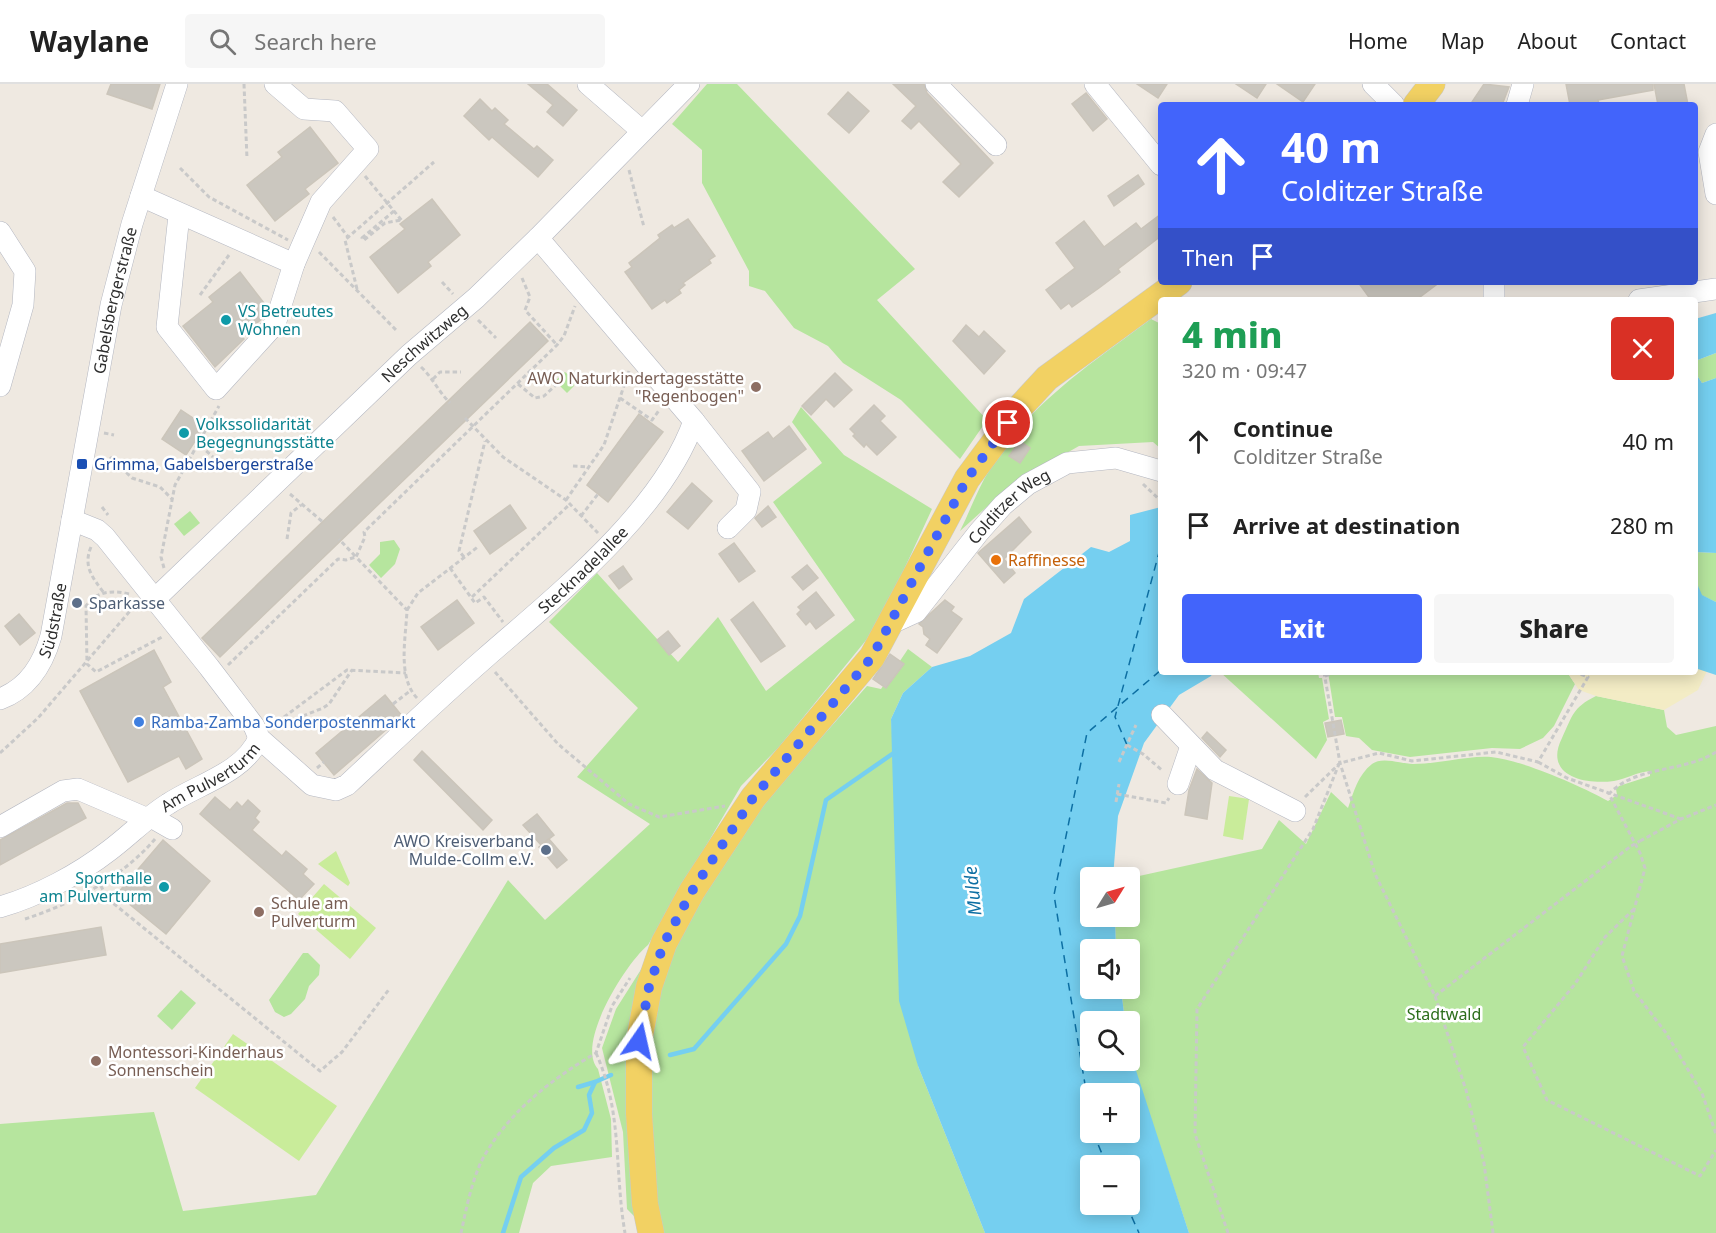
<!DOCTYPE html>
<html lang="en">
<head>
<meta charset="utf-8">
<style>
  body { margin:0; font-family:"Noto Sans",sans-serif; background:#f6f6f6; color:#222; height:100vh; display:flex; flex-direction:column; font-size:22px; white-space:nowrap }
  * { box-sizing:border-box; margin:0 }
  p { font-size:20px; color:#767676 }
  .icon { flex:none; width:33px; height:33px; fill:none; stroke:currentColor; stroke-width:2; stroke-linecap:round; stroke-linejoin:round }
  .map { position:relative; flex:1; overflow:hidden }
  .drawer { position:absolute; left:1158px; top:213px; width:540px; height:378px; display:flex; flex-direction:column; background:#fff; border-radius:6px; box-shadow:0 3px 15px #0003 }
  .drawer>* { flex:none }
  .banner { position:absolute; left:1158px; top:18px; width:540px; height:183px; border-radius:6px; box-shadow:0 3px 15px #0003; background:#4264fb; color:#fff; overflow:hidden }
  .needle { width:39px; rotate:53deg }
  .fabs { position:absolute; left:1080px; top:783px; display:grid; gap:12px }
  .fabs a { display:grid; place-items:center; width:60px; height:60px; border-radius:6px; background:#fff; box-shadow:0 3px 15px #0003; font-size:30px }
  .pin { position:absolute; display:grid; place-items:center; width:51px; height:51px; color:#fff; margin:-26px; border:3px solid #fff; border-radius:50%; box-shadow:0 2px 6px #0007 }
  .me { position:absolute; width:66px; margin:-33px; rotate:11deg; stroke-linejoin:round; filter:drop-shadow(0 0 4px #0008) }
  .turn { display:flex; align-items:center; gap:21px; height:126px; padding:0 24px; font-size:27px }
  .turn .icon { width:78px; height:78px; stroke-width:2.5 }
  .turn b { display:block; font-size:42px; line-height:51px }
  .then { display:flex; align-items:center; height:57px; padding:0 24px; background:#0003; gap:12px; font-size:22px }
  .round { display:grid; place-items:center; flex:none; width:63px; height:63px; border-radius:6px; background:#f6f6f6 }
  .summary { display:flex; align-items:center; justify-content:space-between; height:102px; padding:0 24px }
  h1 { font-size:36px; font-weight:800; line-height:45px; color:#1e9e55 }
  .button { display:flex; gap:12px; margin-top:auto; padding:12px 24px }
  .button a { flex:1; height:69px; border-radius:6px; background:#4264fb; color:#fff; font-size:24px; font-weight:800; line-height:69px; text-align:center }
  .button a+a { background:#f6f6f6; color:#222 }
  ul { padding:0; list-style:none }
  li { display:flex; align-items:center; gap:18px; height:84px; padding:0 24px }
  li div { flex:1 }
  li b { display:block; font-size:22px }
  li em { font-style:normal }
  header { display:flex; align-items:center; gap:36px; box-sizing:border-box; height:84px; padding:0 30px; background:#fff; border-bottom:2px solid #e0e0e0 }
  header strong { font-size:28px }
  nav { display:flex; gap:33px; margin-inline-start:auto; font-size:21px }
  .search { width:420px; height:54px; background:#f6f6f6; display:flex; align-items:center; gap:15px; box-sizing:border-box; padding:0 21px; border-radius:6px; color:#767676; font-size:22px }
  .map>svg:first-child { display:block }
</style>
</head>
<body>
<header>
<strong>Waylane</strong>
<div class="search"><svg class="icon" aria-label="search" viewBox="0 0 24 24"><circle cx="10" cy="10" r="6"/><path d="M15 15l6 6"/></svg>Search here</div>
<nav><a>Home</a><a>Map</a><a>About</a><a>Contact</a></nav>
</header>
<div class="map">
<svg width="1716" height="1149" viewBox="0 0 1716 1149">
  <rect width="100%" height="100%" fill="#efe9e1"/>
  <g fill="#b6e59e">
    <path d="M707,0H737L915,185L877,216L987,336L960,375L901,316L843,279L828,262L794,244L765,207L749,202V187L702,99V66L672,40Z"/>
    <path d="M1151,235L1161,240V365L1153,358L1079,362L1012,400L960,447C970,427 978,404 990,385C1028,320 1092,279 1151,235Z"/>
    <path d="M1716,269V294L1702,299L1698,293L1695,294V277Z"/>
    <path d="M565,288L575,296L574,302L567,309L555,297Z"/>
    <path d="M801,323L844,371L932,425L901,492L867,555L779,663L741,702L648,861C626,879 575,960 598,985L611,1035L612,1073L551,1082L533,1099L519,1149H0V1040L154,1028L183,1127L316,1111L508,796L545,836L650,740L577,693L638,624L549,538L597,489L678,578L718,533L766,607L855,536L773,418L822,379L792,338Z"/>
    <path d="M190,427L200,439L184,452L174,440Z"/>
    <path d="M394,456L400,465L395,480L381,494L369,481L380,470V458Z"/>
    <path d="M1695,468L1716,469V518L1701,511L1695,495Z"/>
    <path d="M908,565L932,583L903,609L891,635L918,982L985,1149H658L648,989L651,955L665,885L690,833L750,739L782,698L867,602L881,605Z"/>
    <path d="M1220,588H1318L1319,594H1322L1329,635L1323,638L1327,656L1316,675Z"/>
    <path d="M1328,588H1567L1575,600L1554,642L1543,654L1520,665L1492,664L1410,673L1372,666L1359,654L1346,652L1342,633H1335Z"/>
    <path d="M1596,612L1664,626L1667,643L1676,651L1716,642V1149H1189L1130,972V938L1125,937L1121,905L1130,904V866L1116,865L1115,833L1130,832V794L1262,765L1279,736L1306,760L1331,708L1348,724C1354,707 1358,691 1372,680C1382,672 1402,680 1413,680C1437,680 1471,671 1491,673C1522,676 1581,702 1608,717L1617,711L1616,705L1619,702L1650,692V687C1637,688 1626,695 1614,697C1585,701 1543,692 1562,654C1573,631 1572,624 1596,612Z"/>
    <path d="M303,869H308L320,881L319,891L309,902L305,915L291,930L284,933L275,928L269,916Z"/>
    <path d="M647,876L637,1135L627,1125L623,1048L602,964L616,925Z"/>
    <path d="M181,906L196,919L172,946L157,932Z"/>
  </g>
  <path fill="#f3ecc5" d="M1695,584L1707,587L1698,606L1664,626L1596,612L1579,606L1567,588H1695Z"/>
  <g fill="#c9ec9a">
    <path d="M1229,712L1249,715L1243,756L1223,752Z"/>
    <path d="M336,767L350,799L348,802L318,780Z"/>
    <path d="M324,800L376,844L350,875L298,830Z"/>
    <path d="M233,950L337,1022L299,1077L195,1004Z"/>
  </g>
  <g fill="#75cff0" fill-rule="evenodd">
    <path d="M1716,229V269L1695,277V235Z"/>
    <path d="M1698,293L1702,299L1716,294V469L1695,468V294Z"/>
    <path d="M1161,423V588H1213L1211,592L1179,611L1144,659L1118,732L1113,793L1090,794V832L1115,833L1116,865L1090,866V904L1121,905L1125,937L1090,938V976H1130V968L1189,1149H985L918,982L899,917L891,635L903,609L932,583L970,572L1011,549L1024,515L1091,463L1109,468L1130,457V431ZM1090,1010H1130V1048H1090ZM1090,1082H1130V1120H1090Z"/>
    <path d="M1695,495L1702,511L1716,518V591L1695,584Z"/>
  </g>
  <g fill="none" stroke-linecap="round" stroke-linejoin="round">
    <g stroke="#75cff0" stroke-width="4.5">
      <path d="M670,971L694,965L786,860L800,832L826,716L898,666"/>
      <path d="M578,1003L595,998"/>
      <path d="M503,1149L521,1093L554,1064L584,1046L592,1029L589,1011L595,998L611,991"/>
    </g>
    <g stroke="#0d6fa3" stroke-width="1.5" stroke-dasharray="8 6" stroke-linecap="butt">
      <path d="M1127,661L1115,633L1161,461"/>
      <path d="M1090,1031L1054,811L1087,649L1161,586"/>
      <path d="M1093,1048L1107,1082"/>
      <path d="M1126,1120L1139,1149"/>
    </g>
  </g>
  <g fill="#cbc7bf" stroke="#cbc5ba" stroke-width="1.5">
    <path d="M111,0H160L152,25L107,10Z"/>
    <path d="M528,0H547L577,26L563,42L547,28L553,21Z"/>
    <path d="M893,0H924L927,9L993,79L959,113L943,98L961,80L919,37L911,45L902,37L916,22Z"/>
    <path d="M1137,0H1167L1158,14Z"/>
    <path d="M1236,0H1266L1257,14Z"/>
    <path d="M1277,0H1315L1303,18Z"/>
    <path d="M1484,0L1509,3L1502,21H1470Z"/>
    <path d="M1566,0H1653V6L1598,16L1599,21H1570Z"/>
    <path d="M1654,0H1684L1688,21H1658Z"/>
    <path d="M848,8L869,27L849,49L828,30Z"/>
    <path d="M1086,9L1107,35L1093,47L1072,20Z"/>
    <path d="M480,15L492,27L495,24L508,36L504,40L534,65L537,62L553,76L538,93L492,53L489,56L464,32Z"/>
    <path d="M310,43L338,79L305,105L309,110L275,137L247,101L282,73L278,68Z"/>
    <path d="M1138,91L1144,100L1114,122L1108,112Z"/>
    <path d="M432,115L460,151L428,178L431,182L398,209L370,173L405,145L400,140Z"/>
    <path d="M1161,130V152L1118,185L1120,188L1099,204L1072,223L1069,219L1061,225L1046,206L1075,184L1056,159L1084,137L1104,163L1136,139L1141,145Z"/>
    <path d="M688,135L715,172L709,176L711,179L683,199L685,201L679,206L681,209L667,219L665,216L652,225L625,188L632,183L629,179L660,154L658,151L672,141L674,144Z"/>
    <path d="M240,188L267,223L264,233L241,252L244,255L215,283L183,242L213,218L209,213Z"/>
    <path d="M1358,198H1440L1416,216H1371Z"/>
    <path d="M530,238L548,257L220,573L202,554Z"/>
    <path d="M966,241L979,253L984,247L1005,267L984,290L953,257Z"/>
    <path d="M835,289L852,306L834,323L826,315L811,331L802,322Z"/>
    <path d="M874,321L885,332L880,337L896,353L877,371L866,360L864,363L853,352L855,350L850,345Z"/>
    <path d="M181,326L205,342L186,371L162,355Z"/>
    <path d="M639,330L663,348L608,418L587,401Z"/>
    <path d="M789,342L806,365L764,397L742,367L768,348L773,355Z"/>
    <path d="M1020,357L1030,364L1020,379L1009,372Z"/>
    <path d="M692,399L712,417L688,445L667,428Z"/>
    <path d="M510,421L526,444L490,470L474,447Z"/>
    <path d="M768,422L776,433L762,443L755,434Z"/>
    <path d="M1019,433L1031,448L1004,475L1015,489L1004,499L978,469Z"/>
    <path d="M734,459L755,487L739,498L719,470Z"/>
    <path d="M807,481L818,494L803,506L792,493Z"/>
    <path d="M623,482L632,495L619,505L609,492Z"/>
    <path d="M816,508L834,531L816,545L810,537L806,541L797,530L801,526L798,523Z"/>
    <path d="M457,516L474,539L438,566L421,543Z"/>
    <path d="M945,516L954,523L951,527L962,535L937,569L926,561L930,555L924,550L923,543L919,540Z"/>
    <path d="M753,518L785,562L761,578L731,536Z"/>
    <path d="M19,530L35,549L20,561L5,542Z"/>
    <path d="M668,547L680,562L669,571L657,556Z"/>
    <path d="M154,566L171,598L163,603L202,675L186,685L179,672L128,698L80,607Z"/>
    <path d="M890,570L904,580L886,604L873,595Z"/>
    <path d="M385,611L402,632L334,691L316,669Z"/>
    <path d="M1341,636L1344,650L1328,653L1325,639Z"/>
    <path d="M1207,648L1226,666L1220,673L1202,654Z"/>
    <path d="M422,667L492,736L483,746L414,676Z"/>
    <path d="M1197,685L1212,699L1207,735L1185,731L1189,706Z"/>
    <path d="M215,713L230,726L237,718L242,723L248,716L260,727L255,734L259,738L252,746L282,772L286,767L307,785L303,790L314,800L299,816L200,730Z"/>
    <path d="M67,719H78L86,734L0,781V756Z"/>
    <path d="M537,730L554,751L541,761L523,741Z"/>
    <path d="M549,755L567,776L557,784L539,763Z"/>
    <path d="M163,756L210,797L166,850L117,810Z"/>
    <path d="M101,843L106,871L0,889V860Z"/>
  </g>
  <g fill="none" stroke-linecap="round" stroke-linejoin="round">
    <defs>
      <g id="minor">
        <path d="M588,0L642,47"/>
        <path d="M936,0L996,61"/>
        <path d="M1095,0L1161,81"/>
        <path d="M1373,0L1394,21"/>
        <path d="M1517,21L1523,0"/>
        <path d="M1716,50L1709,68L1716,110"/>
        <path d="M141,112L294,180"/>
        <path d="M179,131L167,243L216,305L275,240L294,180L321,118L368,65L335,27L304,25L275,0"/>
        <path d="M0,148L25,187L23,221L0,302"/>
        <path d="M1494,198V216"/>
        <path d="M1639,216L1716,205"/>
        <path d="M694,337L750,408L746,426L728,444"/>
        <path id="s1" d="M72,436L97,446L105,453L209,583L254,642L259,654L312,701L336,706L347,701C393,658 438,615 485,574C557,511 662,428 694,337L538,154"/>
        <path id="s2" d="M156,514L409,271L476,214L538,154L689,0"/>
        <path id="s3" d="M892,539L916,528L979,448L1003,421L1028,400L1067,379L1116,374L1161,387"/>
        <path id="s4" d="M0,615C29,604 43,580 51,552L111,221L132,140L177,0"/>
        <path d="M1162,631L1215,686L1295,727"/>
        <path d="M1178,700L1191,662"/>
        <path d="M151,733L172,745"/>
        <path d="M0,743L63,707L78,705L148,735"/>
        <path id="s5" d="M0,823C38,812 79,790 110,766C130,751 147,733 168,720C198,700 244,689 259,654"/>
      </g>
      <g id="major">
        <path d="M1416,21L1432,0"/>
        <path d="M651,1149L645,1120L639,1030V957L649,903L664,859L692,807L753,714L872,573L967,395L1022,321L1047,294L1179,198"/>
      </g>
    </defs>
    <use href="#minor" stroke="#b4b7c1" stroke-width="22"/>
    <use href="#major" stroke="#c9c9c9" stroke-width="27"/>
    <g stroke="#c9c9c9" stroke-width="3" stroke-dasharray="4.5 3" stroke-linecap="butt">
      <path d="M244,0L247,75"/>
      <path d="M180,84L209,113L288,156"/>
      <path d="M629,86L644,143"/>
      <path d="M365,92L403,138"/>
      <path d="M394,127L362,154L364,156L385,139L401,136"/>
      <path d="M333,133L348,153"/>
      <path d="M319,168L397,247"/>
      <path d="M522,194L530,213L525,226L557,261"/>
      <path d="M442,198L453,210"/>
      <path d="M357,205L345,156L434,78"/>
      <path d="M200,211L229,171"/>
      <path d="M478,236L496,254"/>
      <path d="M421,283C433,294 438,307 450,319"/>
      <path d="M433,295L440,288H461"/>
      <path d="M518,300L535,314L544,312L557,300"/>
      <path d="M620,314L652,336L660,325"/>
      <path d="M465,334L503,373L566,416L598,449"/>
      <path d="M104,349L114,351"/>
      <path d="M195,357L213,373"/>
      <path d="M110,373L132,394L160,403L172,415"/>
      <path d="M573,382L589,383"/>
      <path d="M1143,400L1161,417"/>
      <path d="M290,410L324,439"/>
      <path d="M566,416L604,361L629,287"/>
      <path d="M102,423L108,431"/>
      <path d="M581,432L598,410"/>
      <path d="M287,455L291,429L301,421"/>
      <path d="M91,463C83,482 92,493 104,509"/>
      <path d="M464,473L459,467L485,357"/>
      <path d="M164,484L161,473L175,401L219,322"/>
      <path d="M450,484L475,519L484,513L503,538"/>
      <path d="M129,510C112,506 97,507 86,522L87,580L96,588L164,552"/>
      <path d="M472,513L570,420"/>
      <path d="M407,526L418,509L479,462"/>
      <path d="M228,581L338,475L346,476L356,473L339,455"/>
      <path d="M495,588L558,660L629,720L659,733L725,722"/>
      <path d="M1324,588L1340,679L1375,790L1435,912L1466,1006L1484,1079L1493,1149"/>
      <path d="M1325,592L1338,588"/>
      <path d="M417,614C397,593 406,553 407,526L356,473L365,453L364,448L557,261L564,252L575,222"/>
      <path d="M393,620L410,607"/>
      <path d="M272,642L347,586L406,589"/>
      <path d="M275,643L323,624L329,620L352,586"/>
      <path d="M1127,661L1143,670L1163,687"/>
      <path d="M1716,668C1683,689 1636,681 1609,710L1640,769L1645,784L1622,872L1634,907L1666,949L1702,1009L1716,1050"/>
      <path d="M0,669L38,634L136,520"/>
      <path d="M1119,678L1136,641"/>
      <path d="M1538,678L1567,694L1681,735"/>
      <path d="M317,684L324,678"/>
      <path d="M1117,710L1166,719L1169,714"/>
      <path d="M1305,713L1340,679L1379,669L1412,677L1496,668L1538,678L1588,593L1574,588"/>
      <path d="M1116,718L1119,700"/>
      <path d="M1640,757L1681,735L1716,721"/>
      <path d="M97,795L108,815L320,987L342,968L390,904"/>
      <path d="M1634,825L1605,853L1575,900L1523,963L1547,1016L1700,1092L1716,1066"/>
      <path d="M25,835C71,820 123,793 155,755"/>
      <path d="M1435,912L1631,762"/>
      <path d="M596,969C623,1029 614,1086 625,1149"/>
      <path d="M461,1149C466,1126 471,1100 481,1078C506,1030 550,996 596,969L612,922L630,894"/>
      <path d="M1228,1149L1195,1050L1197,925L1313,745L1339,680"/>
    </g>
    <use href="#minor" stroke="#fff" stroke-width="21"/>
    <use href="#major" stroke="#f2d163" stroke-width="26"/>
    <path stroke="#c9c9c9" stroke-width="3" stroke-dasharray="4.5 3" stroke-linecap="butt" d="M1631,762L1640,757"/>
  </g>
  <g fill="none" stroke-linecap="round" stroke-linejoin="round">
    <path stroke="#4264fb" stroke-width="10" stroke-dasharray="0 18" d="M639,957L649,903L664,859L692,807L753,714L872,573L967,395L1008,339"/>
  </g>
  <g fill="#0f9aa8" stroke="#fff" stroke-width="2">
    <circle cx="226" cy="236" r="6"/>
    <circle cx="184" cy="349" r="6"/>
    <circle cx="164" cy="803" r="6"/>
  </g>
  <g fill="#8d6e63" stroke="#fff" stroke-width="2">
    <circle cx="756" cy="303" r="6"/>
    <circle cx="259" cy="828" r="6"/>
    <circle cx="96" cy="977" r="6"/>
  </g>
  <rect fill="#1a4fb4" stroke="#fff" stroke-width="2" x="76" y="374" width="12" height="12" rx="3"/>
  <circle fill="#e8710a" stroke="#fff" stroke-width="2" cx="996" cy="476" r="6"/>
  <g fill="#5c6f8a" stroke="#fff" stroke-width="2">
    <circle cx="77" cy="519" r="6"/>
    <circle cx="546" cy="766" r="6"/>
  </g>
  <circle fill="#3f7fe0" stroke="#fff" stroke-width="2" cx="139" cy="638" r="6"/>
  <g text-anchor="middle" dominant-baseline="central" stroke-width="5" stroke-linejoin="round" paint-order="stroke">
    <g font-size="16" fill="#2e2e2e" stroke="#fff">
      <text stroke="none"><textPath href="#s4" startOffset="426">Gabelsbergerstraße</textPath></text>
      <text stroke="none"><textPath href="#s2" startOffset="370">Neschwitzweg</textPath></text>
      <text stroke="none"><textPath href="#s3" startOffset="168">Colditzer Weg</textPath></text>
      <text stroke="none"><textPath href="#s1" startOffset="718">Stecknadelallee</textPath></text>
      <text stroke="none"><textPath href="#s4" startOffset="100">Südstraße</textPath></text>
      <text stroke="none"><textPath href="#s5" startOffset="249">Am Pulverturm</textPath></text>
    </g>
    <g font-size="16" fill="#0d838f" stroke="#fff" text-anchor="start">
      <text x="238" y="227">VS Betreutes<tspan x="238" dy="18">Wohnen</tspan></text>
      <text x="196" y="340">Volkssolidarität<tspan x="196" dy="18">Begegnungsstätte</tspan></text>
      <text x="152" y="794" text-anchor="end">Sporthalle<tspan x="152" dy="18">am Pulverturm</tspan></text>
    </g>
    <g font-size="16" fill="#785e54" stroke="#fff" text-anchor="start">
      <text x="744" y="294" text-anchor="end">AWO Naturkindertagesstätte<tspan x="744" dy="18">"Regenbogen"</tspan></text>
      <text x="271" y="819">Schule am<tspan x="271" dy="18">Pulverturm</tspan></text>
      <text x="108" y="968">Montessori-Kinderhaus<tspan x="108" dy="18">Sonnenschein</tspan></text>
    </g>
    <g font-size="16" fill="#164399" stroke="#fff" text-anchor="start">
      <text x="94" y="380">Grimma, Gabelsbergerstraße</text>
    </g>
    <g font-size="16" fill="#c56008" stroke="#fff" text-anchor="start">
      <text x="1008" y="476">Raffinesse</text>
    </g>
    <g font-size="16" fill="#4e5e75" stroke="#fff" text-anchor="start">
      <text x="89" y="519">Sparkasse</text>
      <text x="534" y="757" text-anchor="end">AWO Kreisverband<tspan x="534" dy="18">Mulde-Collm e.V.</tspan></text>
    </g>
    <g font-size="16" fill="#366cbe" stroke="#fff" text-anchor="start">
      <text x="151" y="638">Ramba-Zamba Sonderpostenmarkt</text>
    </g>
    <g font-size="16" fill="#2c6e1b" stroke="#fff">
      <text x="1444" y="930">Stadtwald</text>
    </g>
    <g font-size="18" font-style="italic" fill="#0d6fa3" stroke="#fff">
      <text transform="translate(972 807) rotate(-96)">Mulde</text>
    </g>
  </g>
</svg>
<div class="fabs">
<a><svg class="needle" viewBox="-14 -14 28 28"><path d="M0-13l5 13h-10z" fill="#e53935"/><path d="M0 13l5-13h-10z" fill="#767676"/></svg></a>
<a><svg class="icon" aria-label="sound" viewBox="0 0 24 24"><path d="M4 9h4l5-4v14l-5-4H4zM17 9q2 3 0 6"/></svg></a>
<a><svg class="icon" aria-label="search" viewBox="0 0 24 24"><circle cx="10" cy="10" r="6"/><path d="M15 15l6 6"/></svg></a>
<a>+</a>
<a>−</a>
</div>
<div class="pin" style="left:1008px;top:339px;background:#d93025"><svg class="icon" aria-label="arrive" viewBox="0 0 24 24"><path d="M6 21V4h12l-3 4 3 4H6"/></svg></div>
<svg class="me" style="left:639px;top:957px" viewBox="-20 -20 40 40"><path d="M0-17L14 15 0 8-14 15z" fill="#4264fb" stroke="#fff" stroke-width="4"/></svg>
<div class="banner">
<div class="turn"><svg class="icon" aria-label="ahead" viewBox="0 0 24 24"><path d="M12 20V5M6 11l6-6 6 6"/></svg><div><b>40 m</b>Colditzer Straße</div></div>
<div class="then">Then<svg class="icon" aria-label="arrive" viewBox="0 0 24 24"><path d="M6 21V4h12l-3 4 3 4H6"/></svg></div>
</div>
<section class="drawer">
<div class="summary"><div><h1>4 min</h1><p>320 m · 09:47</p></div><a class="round" style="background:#d93025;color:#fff"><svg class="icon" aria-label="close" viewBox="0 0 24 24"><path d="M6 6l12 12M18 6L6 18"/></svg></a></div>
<ul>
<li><svg class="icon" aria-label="ahead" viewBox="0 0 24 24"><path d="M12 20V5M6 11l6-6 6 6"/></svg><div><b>Continue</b><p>Colditzer Straße</p></div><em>40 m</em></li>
<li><svg class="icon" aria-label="arrive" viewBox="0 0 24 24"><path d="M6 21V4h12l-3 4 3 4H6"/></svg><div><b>Arrive at destination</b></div><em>280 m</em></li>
</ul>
<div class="button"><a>Exit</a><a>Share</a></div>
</section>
</div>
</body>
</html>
